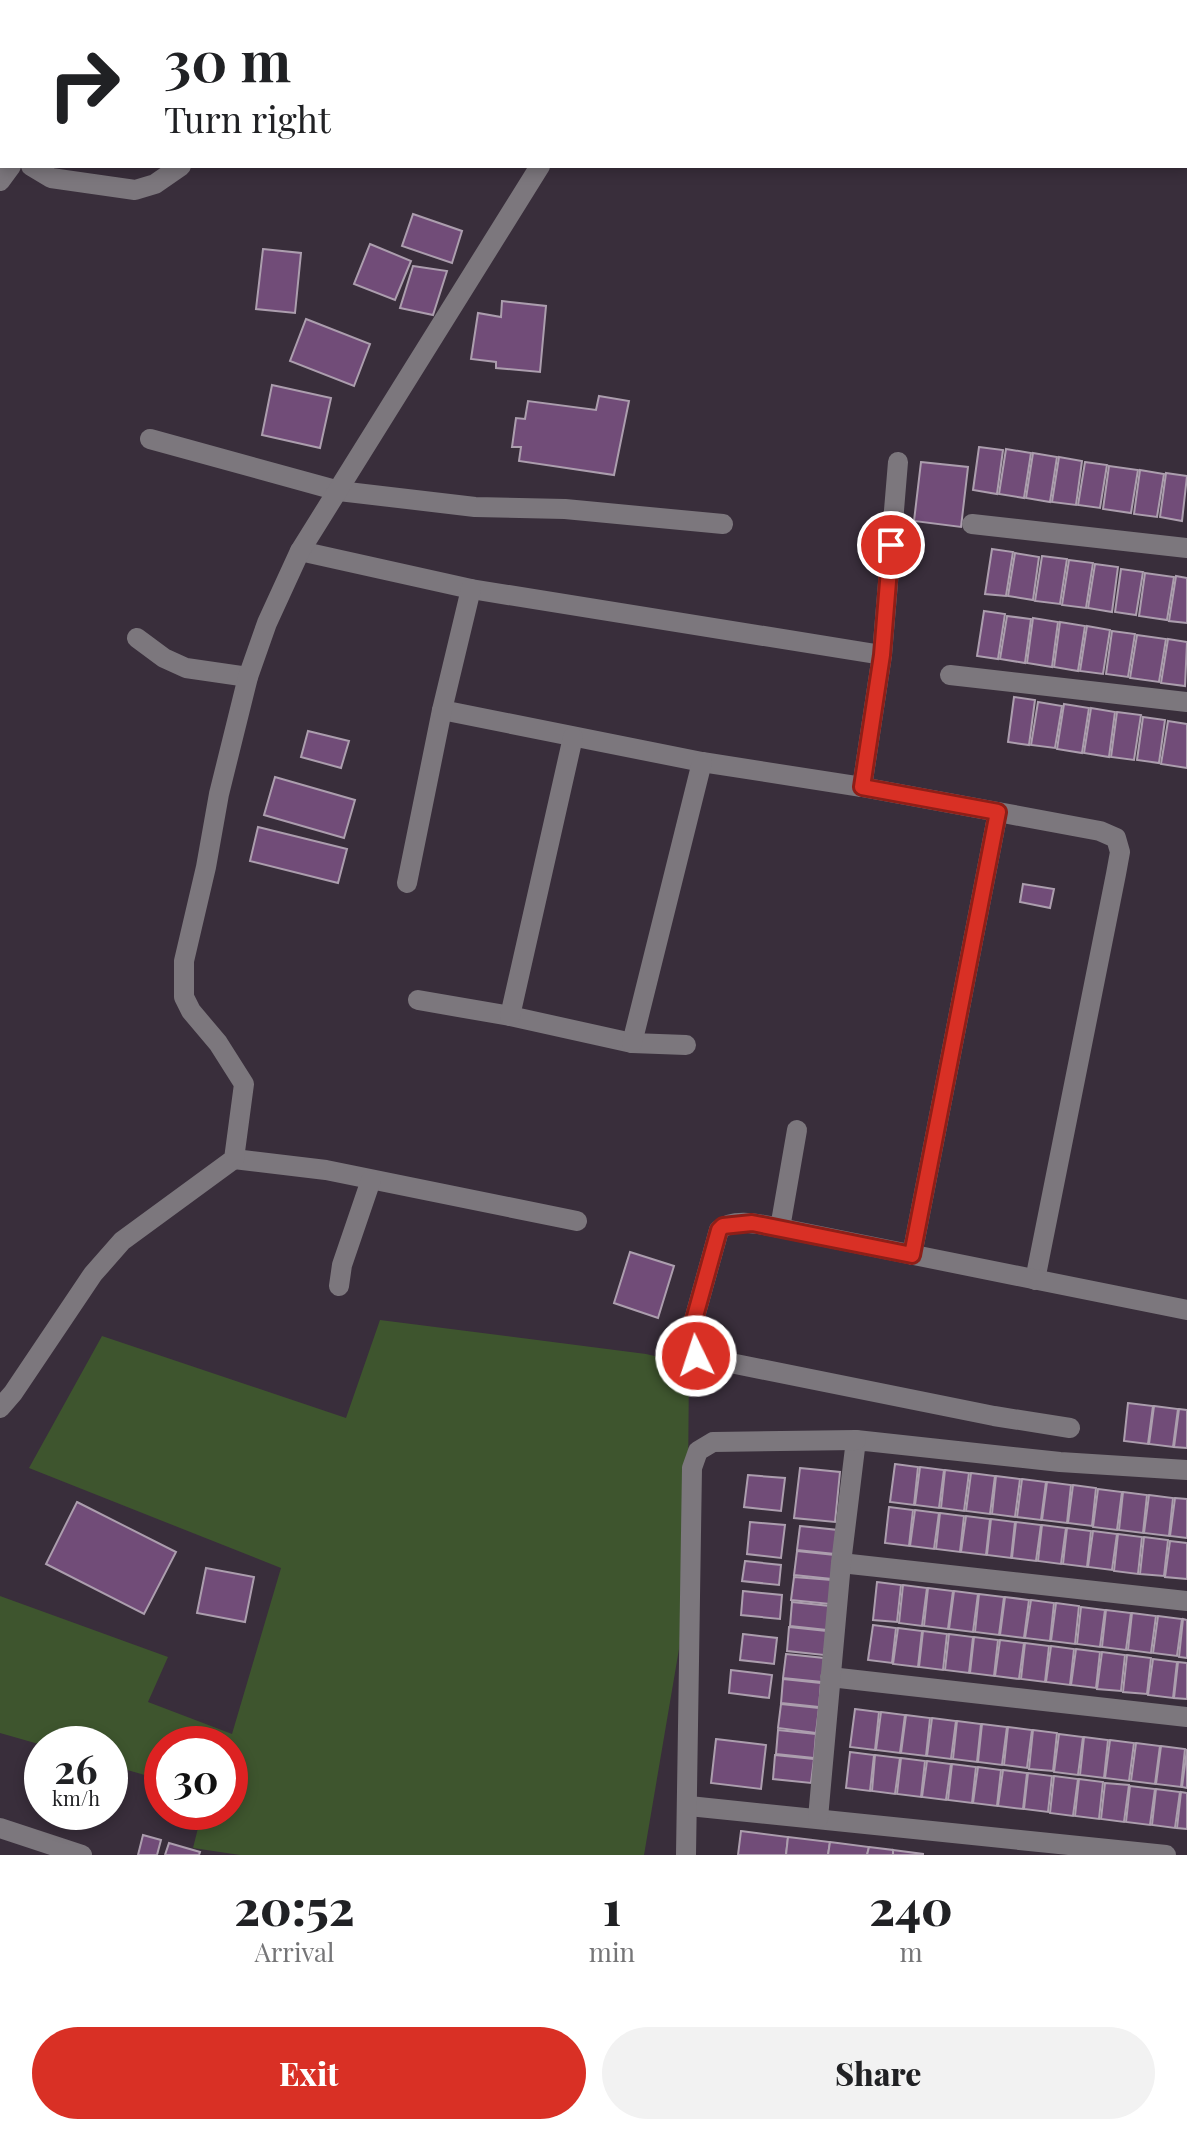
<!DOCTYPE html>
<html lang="en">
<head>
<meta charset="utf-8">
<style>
  body { margin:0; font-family:"Playfair Display",serif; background:#f2f2f2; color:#202124; height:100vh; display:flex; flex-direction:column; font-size:30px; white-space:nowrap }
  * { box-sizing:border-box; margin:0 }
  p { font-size:26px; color:#757577 }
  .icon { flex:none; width:44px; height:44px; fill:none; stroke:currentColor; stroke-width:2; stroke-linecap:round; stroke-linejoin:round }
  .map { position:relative; height:1855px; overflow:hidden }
  .side { display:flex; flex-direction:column; background:#fff; flex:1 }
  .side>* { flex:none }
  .guide { position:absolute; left:0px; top:0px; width:1188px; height:168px; box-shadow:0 4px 12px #0003; background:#fff; color:#202124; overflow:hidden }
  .speed { position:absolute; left:24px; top:1726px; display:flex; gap:16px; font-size:40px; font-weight:700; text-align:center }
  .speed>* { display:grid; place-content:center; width:104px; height:104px; border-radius:50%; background:#fff; box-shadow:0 4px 12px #0003; line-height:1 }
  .speed small { font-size:20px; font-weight:400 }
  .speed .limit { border:12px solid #d22; background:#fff; color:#111 }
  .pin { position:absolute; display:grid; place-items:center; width:68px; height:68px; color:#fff; margin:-34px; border:4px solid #fff; border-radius:50%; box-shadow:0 2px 8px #0007 }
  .me { position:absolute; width:88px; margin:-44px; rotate:356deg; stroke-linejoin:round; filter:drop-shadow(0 0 6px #0008) }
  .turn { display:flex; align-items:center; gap:28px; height:168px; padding:0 32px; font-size:36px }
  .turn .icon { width:104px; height:104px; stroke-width:2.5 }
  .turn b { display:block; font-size:56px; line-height:68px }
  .eta { display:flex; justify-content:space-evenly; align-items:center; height:136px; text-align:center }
  .eta b { font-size:48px; font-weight:800; line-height:56px }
  .action { display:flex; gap:16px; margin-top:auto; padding:16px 32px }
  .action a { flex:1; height:92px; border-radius:48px; background:#d93025; color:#fff; font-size:32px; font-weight:800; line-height:92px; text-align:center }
  .action a+a { background:#f2f2f2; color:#202124 }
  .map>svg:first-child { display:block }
</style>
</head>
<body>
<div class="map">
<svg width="1187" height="1855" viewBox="0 0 1187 1855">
  <rect width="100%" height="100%" fill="#392e3b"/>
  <path fill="#3e552e" d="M380,1320L646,1354L689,1364L687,1602L644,1855H240L193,1848L202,1812H230V1744H162V1780L110,1765V1744L42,1745L0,1733V1596L168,1657L148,1702L232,1734L281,1568L29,1468L102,1336L346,1418Z"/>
  <g fill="#714c78" stroke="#ac9eae" stroke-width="2">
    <path d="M413,214L462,231L452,263L402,246Z"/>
    <path d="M370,244L411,261L395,300L354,284Z"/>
    <path d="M263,249L301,253L295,313L256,309Z"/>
    <path d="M413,266L447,271L433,315L400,308Z"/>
    <path d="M502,301L546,306L540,372L496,368V362L471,359L478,313L501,317Z"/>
    <path d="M306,319L370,344L354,386L290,361Z"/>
    <path d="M272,385L331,398L320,448L262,435Z"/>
    <path d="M599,396L629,401L614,475L519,461L521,447H512L516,418L525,419L528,401L596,410Z"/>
    <path d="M979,447L1003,450L997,494L973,490Z"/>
    <path d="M1006,449L1031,453L1024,498L999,494Z"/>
    <path d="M1033,453L1057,457L1050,502L1026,498Z"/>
    <path d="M1059,457L1082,461L1076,505L1052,502Z"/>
    <path d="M921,462L968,467L961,527L914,521Z"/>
    <path d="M1085,462L1107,465L1100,508L1078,505Z"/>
    <path d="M1109,466L1138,470L1131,513L1103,509Z"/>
    <path d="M1140,470L1164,474L1157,517L1134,514Z"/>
    <path d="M1166,473L1187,476L1182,521L1160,517Z"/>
    <path d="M992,549L1013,552L1006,596L985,594Z"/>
    <path d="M1015,553L1039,557L1033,600L1008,596Z"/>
    <path d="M1042,556L1067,559L1060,604L1035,601Z"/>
    <path d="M1069,560L1093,563L1086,608L1062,605Z"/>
    <path d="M1095,564L1118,567L1112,612L1088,608Z"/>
    <path d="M1121,569L1143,572L1136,615L1115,612Z"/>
    <path d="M1145,573L1174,577L1167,620L1139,616Z"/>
    <path d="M1176,576L1187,578V623L1169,621Z"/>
    <path d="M984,611L1005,614L998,659L977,656Z"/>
    <path d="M1007,616L1031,619L1025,663L1000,659Z"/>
    <path d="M1033,618L1058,622L1052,667L1027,663Z"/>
    <path d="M1060,622L1085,626L1078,671L1054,667Z"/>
    <path d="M1087,626L1110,630L1103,674L1080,671Z"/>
    <path d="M1112,631L1135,634L1128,677L1106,674Z"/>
    <path d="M1137,635L1166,639L1159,682L1130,678Z"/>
    <path d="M1168,639L1187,642L1185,686L1161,683Z"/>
    <path d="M1014,697L1035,700L1029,745L1008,742Z"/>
    <path d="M1038,702L1062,706L1055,748L1031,745Z"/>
    <path d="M1064,704L1089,708L1082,753L1057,749Z"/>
    <path d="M1091,708L1115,712L1109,757L1084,753Z"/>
    <path d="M1117,712L1141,715L1134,760L1111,757Z"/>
    <path d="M1143,717L1165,720L1159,763L1137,760Z"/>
    <path d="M1168,721L1187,724V768L1161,764Z"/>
    <path d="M308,731L349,741L341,768L301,757Z"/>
    <path d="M275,777L355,800L344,838L264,815Z"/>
    <path d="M258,827L347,849L338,883L250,861Z"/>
    <path d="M1023,884L1054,889L1050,908L1020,902Z"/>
    <path d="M630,1252L674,1266L658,1318L614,1303Z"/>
    <path d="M1128,1403L1153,1406L1148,1444L1124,1441Z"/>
    <path d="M1154,1406L1178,1409L1173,1447L1149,1444Z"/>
    <path d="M1179,1409L1187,1410V1448L1174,1447Z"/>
    <path d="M895,1464L918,1467L914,1505L890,1502Z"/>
    <path d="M920,1467L944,1470L939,1508L915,1505Z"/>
    <path d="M800,1468L840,1472L835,1522L794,1518Z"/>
    <path d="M945,1470L969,1473L964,1511L941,1508Z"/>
    <path d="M971,1473L995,1476L990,1514L966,1511Z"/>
    <path d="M748,1475L785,1478L781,1511L744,1507Z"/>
    <path d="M996,1476L1020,1479L1015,1517L992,1514Z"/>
    <path d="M1022,1479L1046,1482L1041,1520L1017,1517Z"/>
    <path d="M1047,1482L1071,1485L1067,1523L1042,1520Z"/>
    <path d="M1073,1485L1096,1488L1092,1526L1068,1523Z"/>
    <path d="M1098,1489L1122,1492L1117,1530L1093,1527Z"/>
    <path d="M1123,1492L1147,1495L1143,1533L1119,1530Z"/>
    <path d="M1149,1495L1173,1498L1169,1536L1144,1533Z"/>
    <path d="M1175,1498L1187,1499V1538L1170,1536Z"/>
    <path d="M77,1502L176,1552L144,1614L46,1564Z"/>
    <path d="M889,1507L913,1510L909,1546L885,1543Z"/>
    <path d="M915,1510L939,1513L934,1549L910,1546Z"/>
    <path d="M940,1513L964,1516L960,1552L936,1549Z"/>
    <path d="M966,1516L990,1519L986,1555L961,1552Z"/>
    <path d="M991,1519L1015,1522L1011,1558L987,1555Z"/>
    <path d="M750,1522L785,1525L781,1558L747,1554Z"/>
    <path d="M1016,1522L1041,1525L1036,1561L1012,1558Z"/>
    <path d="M1042,1525L1066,1528L1061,1564L1038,1561Z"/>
    <path d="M800,1526L838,1530L835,1554L797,1550Z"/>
    <path d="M1067,1528L1091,1531L1087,1567L1063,1564Z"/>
    <path d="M1093,1531L1117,1534L1112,1570L1088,1567Z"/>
    <path d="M1118,1534L1142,1537L1138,1574L1114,1571Z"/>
    <path d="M1144,1537L1168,1540L1164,1576L1140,1574Z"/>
    <path d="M1170,1541L1187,1543V1579L1165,1577Z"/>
    <path d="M797,1551L835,1555L832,1579L794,1575Z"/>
    <path d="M745,1561L781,1565L779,1585L742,1581Z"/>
    <path d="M206,1568L254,1577L245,1622L197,1613Z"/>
    <path d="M794,1577L832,1580L830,1604L791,1600Z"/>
    <path d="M877,1582L901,1585L897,1622L873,1620Z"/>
    <path d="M903,1585L927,1588L922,1626L899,1623Z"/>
    <path d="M928,1588L953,1591L948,1629L924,1626Z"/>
    <path d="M743,1591L782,1595L780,1619L741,1615Z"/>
    <path d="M954,1591L978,1594L973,1632L949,1629Z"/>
    <path d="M979,1594L1004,1597L999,1635L975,1632Z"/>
    <path d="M1005,1597L1029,1600L1024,1638L1000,1635Z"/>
    <path d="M1031,1600L1054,1603L1050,1641L1025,1638Z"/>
    <path d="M792,1602L830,1606L827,1630L790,1626Z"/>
    <path d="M1056,1603L1079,1606L1075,1644L1051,1641Z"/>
    <path d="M1081,1607L1105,1610L1100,1647L1077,1644Z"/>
    <path d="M1106,1610L1131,1613L1126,1650L1102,1647Z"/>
    <path d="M1132,1613L1156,1616L1151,1653L1128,1650Z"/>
    <path d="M1158,1616L1182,1619L1177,1656L1153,1653Z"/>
    <path d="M1183,1619L1187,1620V1658L1179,1657Z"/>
    <path d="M873,1625L896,1628L892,1663L868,1660Z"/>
    <path d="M789,1627L827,1631L824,1655L787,1651Z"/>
    <path d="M898,1628L922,1631L918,1667L893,1664Z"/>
    <path d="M923,1631L947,1634L943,1670L919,1667Z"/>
    <path d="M743,1634L777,1638L774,1664L740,1660Z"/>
    <path d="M949,1634L973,1637L969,1673L945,1670Z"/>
    <path d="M974,1637L998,1640L994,1676L970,1673Z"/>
    <path d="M1000,1640L1024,1643L1019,1679L995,1676Z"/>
    <path d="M1025,1643L1049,1646L1045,1682L1021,1679Z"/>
    <path d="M1051,1646L1074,1649L1070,1685L1046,1682Z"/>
    <path d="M1076,1649L1100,1652L1096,1688L1071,1685Z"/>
    <path d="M1102,1652L1125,1655L1121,1691L1097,1689Z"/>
    <path d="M786,1654L824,1658L822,1682L783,1678Z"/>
    <path d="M1127,1655L1151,1658L1147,1694L1123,1692Z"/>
    <path d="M1153,1659L1177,1662L1173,1698L1148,1695Z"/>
    <path d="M1178,1662L1187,1663V1699L1174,1698Z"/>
    <path d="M731,1670L772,1675L769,1698L729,1693Z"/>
    <path d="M783,1679L821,1683L819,1707L781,1703Z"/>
    <path d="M781,1704L819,1708L816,1733L778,1728Z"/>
    <path d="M855,1709L879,1712L875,1750L850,1747Z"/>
    <path d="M881,1712L905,1715L900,1753L876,1750Z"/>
    <path d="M906,1715L930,1718L926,1756L901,1753Z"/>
    <path d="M932,1718L956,1721L951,1759L927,1756Z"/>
    <path d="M957,1721L981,1724L977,1762L953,1759Z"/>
    <path d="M982,1724L1007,1727L1002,1765L978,1762Z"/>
    <path d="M1008,1727L1032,1730L1027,1768L1004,1765Z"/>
    <path d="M778,1730L816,1734L814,1758L776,1754Z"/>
    <path d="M1033,1730L1057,1733L1053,1771L1029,1769Z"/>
    <path d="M1059,1734L1083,1737L1078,1775L1054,1772Z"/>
    <path d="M1084,1737L1108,1740L1104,1778L1080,1775Z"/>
    <path d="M716,1739L766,1745L761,1789L711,1783Z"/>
    <path d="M1110,1740L1134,1743L1129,1781L1105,1778Z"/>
    <path d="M1136,1743L1160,1746L1155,1784L1131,1781Z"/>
    <path d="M1161,1746L1185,1749L1181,1787L1156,1784Z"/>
    <path d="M1187,1749V1788L1182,1787Z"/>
    <path d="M850,1752L874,1755L870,1791L846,1788Z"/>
    <path d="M775,1755L814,1759L811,1783L773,1779Z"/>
    <path d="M875,1755L900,1758L895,1794L872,1791Z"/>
    <path d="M901,1758L925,1761L921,1797L897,1794Z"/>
    <path d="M927,1761L951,1764L946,1800L922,1797Z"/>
    <path d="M952,1764L976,1767L972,1803L948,1800Z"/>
    <path d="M978,1767L1001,1770L997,1806L973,1803Z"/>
    <path d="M1003,1770L1027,1773L1023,1809L998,1806Z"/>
    <path d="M1028,1773L1052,1776L1048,1812L1024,1809Z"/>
    <path d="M1054,1776L1078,1779L1073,1816L1050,1813Z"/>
    <path d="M1079,1779L1103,1782L1099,1819L1075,1816Z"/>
    <path d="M1105,1783L1129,1785L1124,1822L1101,1819Z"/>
    <path d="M1130,1786L1155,1789L1150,1825L1126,1822Z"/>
    <path d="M1156,1789L1180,1792L1175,1828L1152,1825Z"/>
    <path d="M1181,1792L1187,1793V1829L1177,1828Z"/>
    <path d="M741,1831L788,1837L786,1855H738Z"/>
    <path d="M143,1835L161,1840L157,1855H138Z"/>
    <path d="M788,1837L830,1842L828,1855H786Z"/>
    <path d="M830,1842L869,1847L867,1855H828Z"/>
    <path d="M169,1843L200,1852L199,1855H165Z"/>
    <path d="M869,1847L893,1850V1855H867Z"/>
    <path d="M893,1850L923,1854V1855H893Z"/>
  </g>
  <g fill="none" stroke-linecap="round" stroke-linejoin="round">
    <g stroke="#7c777d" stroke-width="20">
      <path d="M45,2V0"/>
      <path d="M761,2L762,0"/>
      <path d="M1119,2V0"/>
      <path d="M1186,108H1187"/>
      <path d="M31,166L51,178L135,190L155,184L181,166"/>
      <path d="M0,181L11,166"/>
      <path d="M150,439L339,491L475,507L565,509L723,524"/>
      <path d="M972,524L1187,548"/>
      <path d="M300,551L471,589L882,655"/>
      <path d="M137,638L164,658L186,668L248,677"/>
      <path d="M950,675L1187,702"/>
      <path d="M442,710L702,762L862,787L998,812L1100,831L1116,838L1120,852L1116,874L1035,1280"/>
      <path d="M862,787L882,655L898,462"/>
      <path d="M407,883L442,710L471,589"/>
      <path d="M418,1000L510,1016L632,1043L686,1045"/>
      <path d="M510,1016L573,737"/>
      <path d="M632,1043L702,762"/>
      <path d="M234,1159L326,1170L577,1221"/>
      <path d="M780,1228L797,1130"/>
      <path d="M912,1255L998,812"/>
      <path d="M339,1286L342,1265L371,1180"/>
      <path d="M0,1408L13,1393L93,1274L122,1241L234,1159L244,1084L218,1043L191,1011L184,997V961L206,867L219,794L248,677L267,623L300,551L540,166"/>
      <path d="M1070,1428L994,1416L696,1356L688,1349L689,1338L719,1230C735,1217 762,1225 780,1228L1187,1310"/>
      <path d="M841,1563L1187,1601"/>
      <path d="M830,1677L1187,1717"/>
      <path d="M689,1806L1166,1855"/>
      <path d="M818,1818L841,1563L856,1440L1060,1462L1187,1470"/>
      <path d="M0,1828L82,1855"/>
      <path d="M686,1855L692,1468L698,1451L713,1442L856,1440"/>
    </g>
  </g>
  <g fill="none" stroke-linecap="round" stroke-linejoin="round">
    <defs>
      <path id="route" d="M696,1356L688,1349L689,1338L719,1230L723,1226L752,1223L912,1255L998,812L862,787L882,655L891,545"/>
    </defs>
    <use href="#route" stroke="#8d1f18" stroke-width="20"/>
    <use href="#route" stroke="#d93025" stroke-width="14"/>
  </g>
</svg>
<div class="speed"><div>26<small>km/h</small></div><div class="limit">30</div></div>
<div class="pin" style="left:891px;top:545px;background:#d93025"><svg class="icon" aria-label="arrive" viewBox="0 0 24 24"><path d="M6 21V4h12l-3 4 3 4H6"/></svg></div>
<svg class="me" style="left:696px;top:1356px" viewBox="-20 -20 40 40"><circle r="17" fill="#d93025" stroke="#fff" stroke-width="3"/><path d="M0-11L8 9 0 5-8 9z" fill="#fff"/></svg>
<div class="guide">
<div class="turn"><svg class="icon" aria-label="right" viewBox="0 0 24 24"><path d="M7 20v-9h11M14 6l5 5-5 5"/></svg><div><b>30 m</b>Turn right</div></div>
</div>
</div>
<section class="side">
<div class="eta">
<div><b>20:52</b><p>Arrival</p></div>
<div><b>1</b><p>min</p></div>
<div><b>240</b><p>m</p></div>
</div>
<div class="action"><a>Exit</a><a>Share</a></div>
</section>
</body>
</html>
